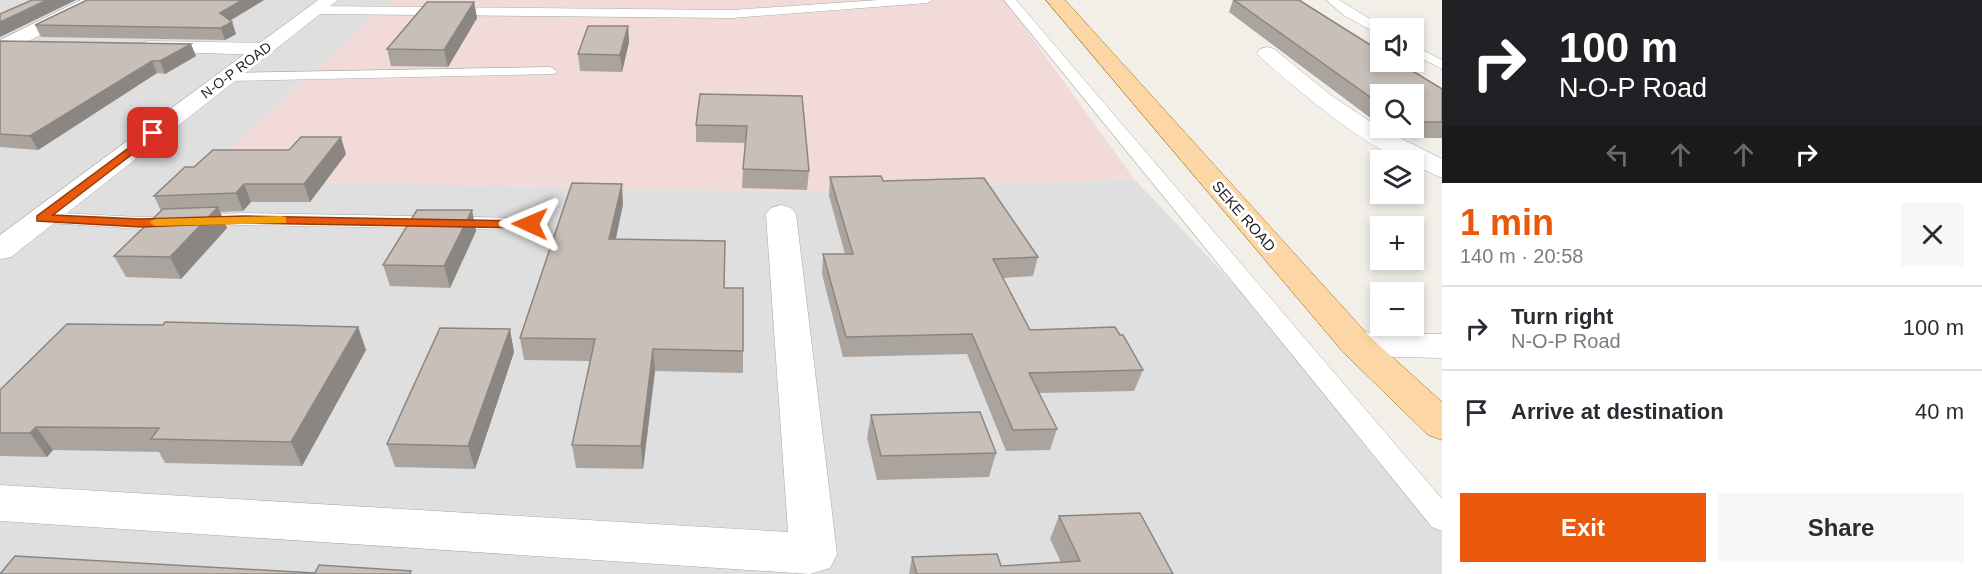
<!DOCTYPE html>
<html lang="en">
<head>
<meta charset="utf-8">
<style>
  body { margin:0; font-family:Arial,sans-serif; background:#f7f7f7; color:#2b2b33; height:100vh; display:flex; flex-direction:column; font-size:22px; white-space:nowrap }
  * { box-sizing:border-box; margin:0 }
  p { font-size:20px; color:#7c7c81 }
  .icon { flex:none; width:33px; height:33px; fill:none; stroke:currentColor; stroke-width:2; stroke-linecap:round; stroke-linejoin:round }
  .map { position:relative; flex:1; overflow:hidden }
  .details { display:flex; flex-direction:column; background:#fff; width:540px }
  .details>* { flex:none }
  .top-card { background:#202124; color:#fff; overflow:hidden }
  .tools { position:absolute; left:1370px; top:18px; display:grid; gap:12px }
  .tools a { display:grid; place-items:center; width:54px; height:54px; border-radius:0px; background:#fff; box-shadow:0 3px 9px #0003; font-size:30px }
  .pin { position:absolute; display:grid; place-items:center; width:51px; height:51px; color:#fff; margin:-26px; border-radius:12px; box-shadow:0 3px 9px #0006 }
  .me { position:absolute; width:66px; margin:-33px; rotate:271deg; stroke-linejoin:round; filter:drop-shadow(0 0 4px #0008) }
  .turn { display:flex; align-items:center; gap:21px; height:126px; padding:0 18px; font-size:27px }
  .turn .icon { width:78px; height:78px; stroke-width:2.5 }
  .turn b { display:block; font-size:42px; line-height:51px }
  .lanes { display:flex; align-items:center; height:57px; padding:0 18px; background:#0003; justify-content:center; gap:30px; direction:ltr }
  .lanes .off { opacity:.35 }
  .round { display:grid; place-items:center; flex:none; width:63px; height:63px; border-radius:0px; background:#f7f7f7 }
  .headline { display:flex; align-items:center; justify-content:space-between; height:102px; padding:0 18px }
  h1 { font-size:36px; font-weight:700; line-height:45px; color:#ea580c }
  .action { display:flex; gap:12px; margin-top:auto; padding:12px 18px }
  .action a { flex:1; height:69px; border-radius:0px; background:#ea580c; color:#fff; font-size:24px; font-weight:700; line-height:69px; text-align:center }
  .action a+a { background:#f7f7f7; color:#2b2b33 }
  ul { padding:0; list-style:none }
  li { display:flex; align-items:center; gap:18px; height:84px; padding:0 18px; border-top:2px solid #e1e1e2 }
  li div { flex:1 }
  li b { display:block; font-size:22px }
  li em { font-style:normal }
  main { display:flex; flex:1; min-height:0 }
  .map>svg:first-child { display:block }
</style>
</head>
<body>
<main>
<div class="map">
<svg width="1442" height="574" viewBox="0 0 1442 574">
  <rect width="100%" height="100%" fill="#f2efe9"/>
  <path fill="#e0dfdf" d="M0,0H391L197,180L805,192L1134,179L1442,503V574H0Z"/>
  <path fill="#f2dad9" d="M391,0H1005L1134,179L805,192L196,180Z"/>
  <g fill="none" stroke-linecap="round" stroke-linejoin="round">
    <defs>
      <g id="service">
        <path d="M879,0H933L927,3L732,18L315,14L309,10L315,6L732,10Z"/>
        <path d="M1004,0H1016L1442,499V531L1432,527Z"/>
        <path d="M1326,0H1339L1385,28H1380V34L1376,33L1345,16Z"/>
        <path d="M1413,45L1442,60V69L1413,54Z"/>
        <path d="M550,67L557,71L555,74L227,81L220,77L227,73Z"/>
        <path d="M41,212L140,217L244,213L530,218L537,220L539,224L537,228L530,230L244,225L140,229L34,222L32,218L34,214Z"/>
      </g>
      <g id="minor">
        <path d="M81,0H104L101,4L13,49L0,50V40Z"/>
        <path d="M148,41L264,43L271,45L274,49L271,53L264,55L141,51L138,47L141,43Z"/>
        <path d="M1267,47L1274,49L1332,96L1380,128L1442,159V178L1413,165V160C1377,160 1289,82 1260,57L1257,53L1260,49Z"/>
        <path d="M781,205L791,208L796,214L837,554L830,568L810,574L0,521V485L788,532L766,214L771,208Z"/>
        <path d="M1356,332L1442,334V358L1356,356L1343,352L1338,344L1343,336Z"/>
      </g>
      <path id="tertiary" d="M318,0H338L11,257L0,259V235Z"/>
      <path id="primary" d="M1046,0H1065L1369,336L1442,402V440L1428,435L1343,352Z"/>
    </defs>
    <use href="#service" stroke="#a9a9a9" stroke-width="1"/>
    <use href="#minor" stroke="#a9a9a9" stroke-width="1"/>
    <use href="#tertiary" stroke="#a9a9a9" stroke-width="1"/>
    <use href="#primary" stroke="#a06b00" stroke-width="1"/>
    <use href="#service" fill="#fff" fill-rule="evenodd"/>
    <use href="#minor" fill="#fff" fill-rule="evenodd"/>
    <use href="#tertiary" fill="#fff" fill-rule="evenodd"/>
    <use href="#primary" fill="#fcd6a4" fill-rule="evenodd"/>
  </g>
  <g fill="#aba49e">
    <path d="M87,0H264L230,21L232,22L236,34L225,40L41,37L35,25Z"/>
    <path d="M1233,0H1299L1442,89V138H1404L1384,128H1413V94H1380V125L1229,12Z"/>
    <path d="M474,2L477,18L448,67L391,66L387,49Z"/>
    <path d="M628,26L629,42L622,72L580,71L578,54Z"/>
    <path d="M0,41L196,56L165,74L157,73L38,150L0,147Z"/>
    <path d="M802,96L809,171L807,190L742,188L743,169L745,143L696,142V125Z"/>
    <path d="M346,154L310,202H251L243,211L220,212L227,228L181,279L126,277L114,256L161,211L154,196L194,167Z"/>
    <path d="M830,177L883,181L1038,257L1033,276L1003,278L1030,330L1143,370L1134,391L1039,393L1057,429L1050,450L1006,451L967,354L843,357L822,274L823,254H845L829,196Z"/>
    <path d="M623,204L616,239L724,288L743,351V373L655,371L643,469L576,468L572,445L590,361L524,360L520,338Z"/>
    <path d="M476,231L450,288L390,286L383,265Z"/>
    <path d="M358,327L366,350L302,466L165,463L159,452L53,450L47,457L0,456V390Z"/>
    <path d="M514,352L475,469L395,467L387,444Z"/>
    <path d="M871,415L996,453L989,477L877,480L867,438Z"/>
    <path d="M1059,516L1173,574H909L912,557L1001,566L1061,562L1050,539Z"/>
  </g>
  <g fill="#8b8681">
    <path d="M47,0H76L0,37V22Z"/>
    <path d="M242,0H264L224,24L220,13Z"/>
    <path d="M474,2L477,18L448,67L444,50Z"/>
    <path d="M232,22L236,34L225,40L221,28Z"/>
    <path d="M628,26L629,42L622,72L620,55Z"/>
    <path d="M191,44L196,56L165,74L160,61Z"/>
    <path d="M152,61L157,73L38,150L30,136Z"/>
    <path d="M341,137L346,154L310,202L304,184Z"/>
    <path d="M244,184L251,202L243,211L236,193Z"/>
    <path d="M622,184L623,204L611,260L609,239Z"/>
    <path d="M218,207L227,228L181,279L170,257Z"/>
    <path d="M472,210L476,231L450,288L444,266Z"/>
    <path d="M358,327L366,350L302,466L291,442Z"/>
    <path d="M510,329L514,352L475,469L468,446Z"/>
    <path d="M653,349L655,371L643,469L641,446Z"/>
    <path d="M36,427L53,450L47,457L30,433Z"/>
  </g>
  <g fill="#c7bfb8" stroke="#8b8681" stroke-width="1.5">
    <path d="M32,0H47L0,22V14Z"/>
    <path d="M87,0H242L220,13L232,22L221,28L35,25Z"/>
    <path d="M1234,0H1299L1380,51V62H1398L1442,89V122H1413V94H1380V104Z"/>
    <path d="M427,2H474L444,50L387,49Z"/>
    <path d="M588,26H628L620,55L578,54Z"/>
    <path d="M0,41L191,44L160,61H152L30,136L0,134Z"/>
    <path d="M700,94L802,96L809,171L743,169L747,126L696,125Z"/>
    <path d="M301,137H341L304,184H244L236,193L154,196L185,167H194L213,150H289Z"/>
    <path d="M881,176L883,181L984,178L1038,257L993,259L1030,330L1115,327L1120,335H1123L1143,370L1029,373L1057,429L1013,430L972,334L846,337L823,254H853L830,177Z"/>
    <path d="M572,183L622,184L609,239L725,241L724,288H743V351L653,349L641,446L572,445L595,339L520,338Z"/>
    <path d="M218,207L170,257L114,256L163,209Z"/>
    <path d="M417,210H472L444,266L383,265Z"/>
    <path d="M165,322L358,327L291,442L151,439L159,428L36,427L30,433H0V390L67,324L163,325Z"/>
    <path d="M440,328L510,329L468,446L387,444Z"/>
    <path d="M980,412L996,453L881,456L871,415Z"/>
    <path d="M1140,513L1173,574H917L912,557L997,554L1001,566L1080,561L1059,516Z"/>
    <path d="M15,556L315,573L319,565L411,571L410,574H0Z"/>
  </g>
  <path fill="#ea580c" stroke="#983908" stroke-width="1.5" d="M153,130L158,133L157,135L53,215L140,219L244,216L530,221L536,224L530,228L244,223L140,227L37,221V216Z"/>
  <path fill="#f59e0b" d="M281,216L286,217V223L155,226L149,222L155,219Z"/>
  <g text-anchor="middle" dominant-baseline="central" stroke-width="6" stroke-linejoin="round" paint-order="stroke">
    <g font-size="14" fill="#222" stroke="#fff">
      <text transform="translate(236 70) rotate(-37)">N-O-P ROAD</text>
    </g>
    <g font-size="15" fill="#222" stroke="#fff">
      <text transform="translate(1244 216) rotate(49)">SEKE ROAD</text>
    </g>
  </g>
</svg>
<div class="tools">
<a><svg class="icon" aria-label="sound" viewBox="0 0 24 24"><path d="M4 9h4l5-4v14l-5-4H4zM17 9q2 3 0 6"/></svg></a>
<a><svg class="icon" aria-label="search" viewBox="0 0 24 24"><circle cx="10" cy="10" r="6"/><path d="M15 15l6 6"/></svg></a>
<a><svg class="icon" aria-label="layers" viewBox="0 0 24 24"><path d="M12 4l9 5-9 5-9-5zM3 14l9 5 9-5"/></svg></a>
<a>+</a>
<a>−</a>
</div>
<div class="pin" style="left:153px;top:133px;background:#d93025"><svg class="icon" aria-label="arrive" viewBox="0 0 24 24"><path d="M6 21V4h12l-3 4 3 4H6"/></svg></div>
<svg class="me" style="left:530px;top:224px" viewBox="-20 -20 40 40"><path d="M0-17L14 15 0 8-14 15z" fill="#ea580c" stroke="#fff" stroke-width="4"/></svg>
</div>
<section class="details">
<div class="top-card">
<div class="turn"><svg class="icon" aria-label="right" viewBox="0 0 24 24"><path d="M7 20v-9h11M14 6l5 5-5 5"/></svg><div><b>100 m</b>N-O-P Road</div></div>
<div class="lanes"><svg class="icon off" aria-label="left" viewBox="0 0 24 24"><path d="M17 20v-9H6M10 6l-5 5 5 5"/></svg><svg class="icon off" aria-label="ahead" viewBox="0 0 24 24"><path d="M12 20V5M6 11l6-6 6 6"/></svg><svg class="icon off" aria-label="ahead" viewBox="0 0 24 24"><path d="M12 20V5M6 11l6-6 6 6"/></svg><svg class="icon" aria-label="right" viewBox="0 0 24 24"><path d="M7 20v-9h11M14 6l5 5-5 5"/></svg></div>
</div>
<div class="headline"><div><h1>1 min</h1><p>140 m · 20:58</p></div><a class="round"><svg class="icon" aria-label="close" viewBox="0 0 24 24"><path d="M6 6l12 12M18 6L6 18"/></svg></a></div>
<ul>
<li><svg class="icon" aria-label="right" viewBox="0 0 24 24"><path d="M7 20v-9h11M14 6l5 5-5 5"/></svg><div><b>Turn right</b><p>N-O-P Road</p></div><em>100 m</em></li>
<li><svg class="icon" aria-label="arrive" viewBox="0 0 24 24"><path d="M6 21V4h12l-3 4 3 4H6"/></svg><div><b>Arrive at destination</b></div><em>40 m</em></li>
</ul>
<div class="action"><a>Exit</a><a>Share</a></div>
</section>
</main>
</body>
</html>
